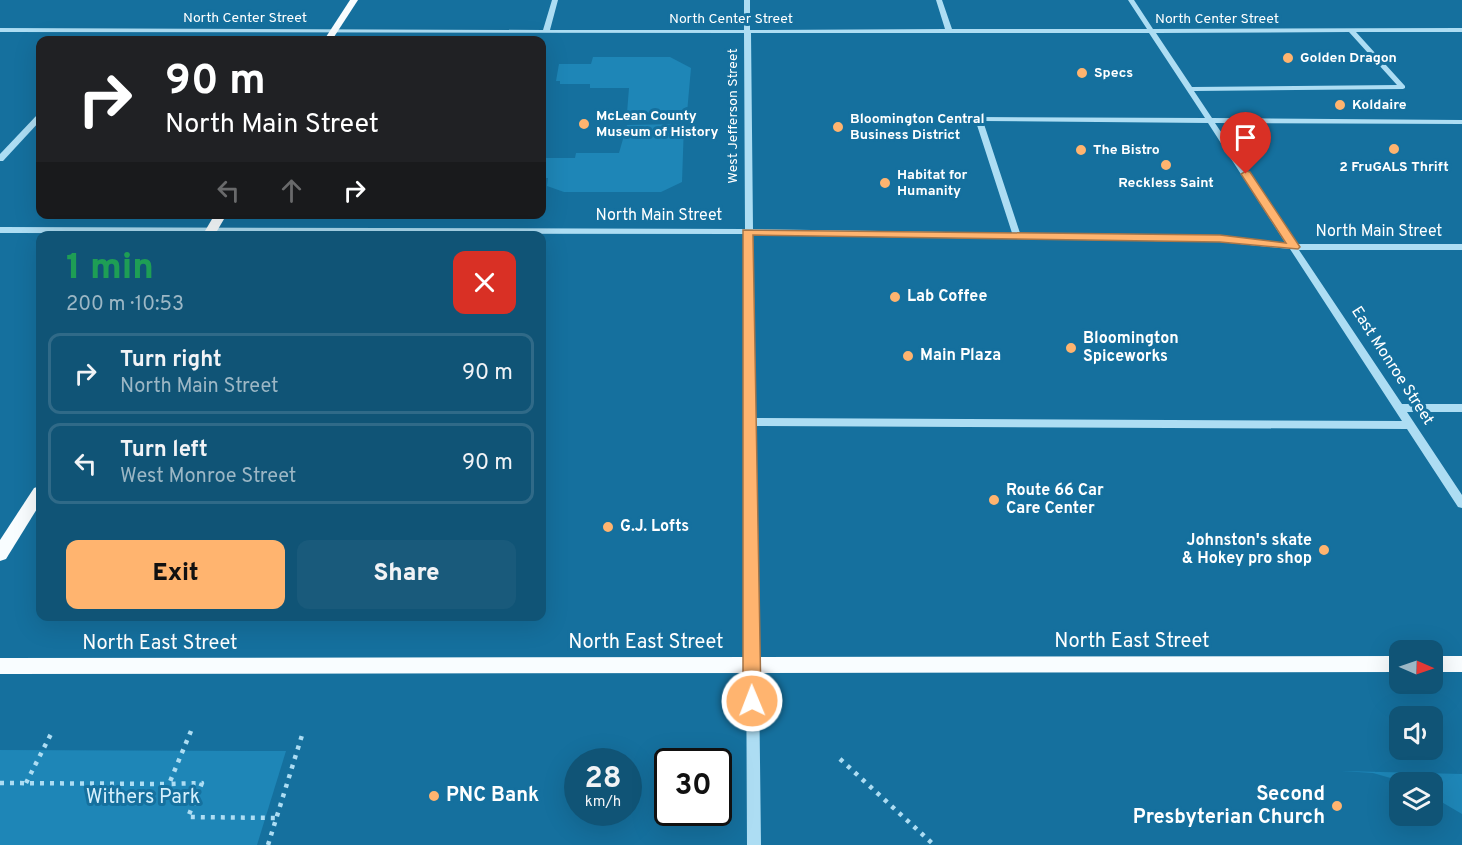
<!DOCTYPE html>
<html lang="en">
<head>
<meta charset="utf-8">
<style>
  body { margin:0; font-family:Overpass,sans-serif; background:#195a7b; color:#f1f3f6; height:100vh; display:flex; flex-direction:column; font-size:22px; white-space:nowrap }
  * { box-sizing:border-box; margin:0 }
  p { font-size:20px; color:#9cb7c5 }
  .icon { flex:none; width:33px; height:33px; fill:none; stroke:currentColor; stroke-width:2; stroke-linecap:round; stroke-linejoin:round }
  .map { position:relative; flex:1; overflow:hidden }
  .sheet { position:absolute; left:36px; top:231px; width:510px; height:390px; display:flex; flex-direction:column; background:#105476; border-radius:12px; box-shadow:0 6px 24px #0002 }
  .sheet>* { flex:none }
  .guide { position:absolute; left:36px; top:36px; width:510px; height:183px; border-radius:12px; box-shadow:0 6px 24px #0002; background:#202124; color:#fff; overflow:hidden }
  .needle { width:39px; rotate:92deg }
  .controls { position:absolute; left:1389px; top:640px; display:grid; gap:12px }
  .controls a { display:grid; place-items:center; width:54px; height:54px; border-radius:12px; background:#105476; box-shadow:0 6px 24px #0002; font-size:30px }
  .speed { position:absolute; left:564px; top:748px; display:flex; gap:12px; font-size:30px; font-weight:700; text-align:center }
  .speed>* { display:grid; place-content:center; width:78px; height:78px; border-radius:50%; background:#105476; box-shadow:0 6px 24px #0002; line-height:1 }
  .speed small { font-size:15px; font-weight:400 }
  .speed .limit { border:3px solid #111; border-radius:9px; background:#fff; color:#111 }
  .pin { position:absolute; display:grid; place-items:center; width:51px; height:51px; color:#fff; margin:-62px -26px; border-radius:50% 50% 50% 0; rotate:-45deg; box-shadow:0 0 6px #0007 }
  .pin .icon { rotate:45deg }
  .me { position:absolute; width:66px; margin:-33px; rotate:359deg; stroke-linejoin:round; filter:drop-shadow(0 0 4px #0008) }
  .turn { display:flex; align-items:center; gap:21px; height:126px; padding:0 30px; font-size:27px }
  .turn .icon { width:78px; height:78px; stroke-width:2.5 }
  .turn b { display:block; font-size:42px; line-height:51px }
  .lanes { display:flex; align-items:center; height:57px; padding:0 30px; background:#0003; justify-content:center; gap:30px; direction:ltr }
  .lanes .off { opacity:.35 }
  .round { display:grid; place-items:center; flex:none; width:63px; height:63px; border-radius:12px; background:#195a7b }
  .head { display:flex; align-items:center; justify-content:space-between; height:102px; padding:0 30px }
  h1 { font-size:36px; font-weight:800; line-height:45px; color:#1e9e55 }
  .cta { display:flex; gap:12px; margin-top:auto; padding:12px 30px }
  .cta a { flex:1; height:69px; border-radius:12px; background:#ffb46f; color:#111; font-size:24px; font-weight:800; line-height:69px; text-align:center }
  .cta a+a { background:#195a7b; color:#f1f3f6 }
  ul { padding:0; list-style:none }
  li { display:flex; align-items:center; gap:18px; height:81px; margin:0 12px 9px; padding:0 18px; border:3px solid #306a88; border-radius:12px }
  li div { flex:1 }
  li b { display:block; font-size:22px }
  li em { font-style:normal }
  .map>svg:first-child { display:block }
</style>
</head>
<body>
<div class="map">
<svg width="1462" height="845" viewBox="0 0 1462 845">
  <rect width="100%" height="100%" fill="#15709e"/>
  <g fill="#1e86b7">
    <path d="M593,57H670L691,68L687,113H627L629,88H590V84H560V81H556L559,64H591Z"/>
    <path d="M684,124L682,182L661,192H564L547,186L548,178H542V158H575L576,153H619L627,125Z"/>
    <path d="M0,750L286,751L257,845H0Z"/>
    <path d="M1341,771L1462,774V814L1433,797L1432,783H1408L1373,773Z"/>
  </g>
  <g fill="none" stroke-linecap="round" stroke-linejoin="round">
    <g stroke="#adddf3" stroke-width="4.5" stroke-dasharray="4 6" stroke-linecap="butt">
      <path d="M191,731L169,784L202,783L188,817L277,818"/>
      <path d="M840,759L934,845"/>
      <path d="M0,783L169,784"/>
      <path d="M26,783L53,730"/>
      <path d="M268,845L303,732"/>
    </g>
    <g fill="#adddf3" fill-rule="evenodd">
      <path d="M552,0H558L550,30H744V0H750V30L945,29L936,0H942L952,29H1147L1128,0H1134L1153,29L1462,28V32H1356L1405,86V88L1403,89L1194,91L1212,118L1462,120V124L1215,123L1296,244H1462V250H1299L1402,404H1462V412H1407L1462,495V508L1458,507L1407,429L756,426L761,845H747L745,425L744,422L745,419V234L0,233V227L745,229L744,33L0,32V28L543,30ZM1349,32L1397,85L1192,87L1156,33ZM751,33H1149L1205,118L976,117L975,119L1012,233L753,229ZM983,121L1208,123L1286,244L1220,236L1020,233ZM753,235L1220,242L1290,249L1402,421L756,418Z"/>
      <path d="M37,115H40V121L3,161H0V154Z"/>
    </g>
    <g fill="#f9fdff" fill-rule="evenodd">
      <path d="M350,0H358L332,40H324Z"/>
      <path d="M215,214H227L214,236H202Z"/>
      <path d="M40,486V504L6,559L0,561V540L34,488Z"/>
      <path d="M1400,656V672L0,674V658Z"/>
      <rect x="1432" y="656" width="30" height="16"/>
    </g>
  </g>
  <path fill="#ffb46f" stroke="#a67548" stroke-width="1.5" d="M1246,171L1250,172L1300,247L1298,249L1220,242L753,235L761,701L758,707L752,709L746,707L743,701V230L1220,235L1286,243L1241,174Z"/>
  <g fill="#ffb46f" stroke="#15709e" stroke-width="2">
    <circle cx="1288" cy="58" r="6"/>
    <circle cx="1082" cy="73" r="6"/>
    <circle cx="1340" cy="105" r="6"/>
    <circle cx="584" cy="124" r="6"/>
    <circle cx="838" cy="127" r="6"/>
    <circle cx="1394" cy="149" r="6"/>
    <circle cx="1081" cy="150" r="6"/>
    <circle cx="1166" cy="165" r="6"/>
    <circle cx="885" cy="183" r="6"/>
    <circle cx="895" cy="297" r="6"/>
    <circle cx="1071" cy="348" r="6"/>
    <circle cx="908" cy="356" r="6"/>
    <circle cx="994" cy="500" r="6"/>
    <circle cx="608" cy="527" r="6"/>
    <circle cx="1324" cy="550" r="6"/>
    <circle cx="434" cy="796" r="6"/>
    <circle cx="1337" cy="806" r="6"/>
  </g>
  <g text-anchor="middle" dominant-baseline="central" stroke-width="6" stroke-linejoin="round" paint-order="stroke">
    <g font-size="14" fill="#fff" stroke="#15709e">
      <text x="245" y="18">North Center Street</text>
      <text x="731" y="19">North Center Street</text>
      <text x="1217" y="19">North Center Street</text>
      <text transform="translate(733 116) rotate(-90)">West Jefferson Street</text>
    </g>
    <g font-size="14" font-weight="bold" fill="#fff" stroke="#15709e" text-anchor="start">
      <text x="1300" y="58">Golden Dragon</text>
      <text x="1094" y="73">Specs</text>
      <text x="1352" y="105">Koldaire</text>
      <text x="596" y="116">McLean County<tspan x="596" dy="16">Museum of History</tspan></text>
      <text x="850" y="119">Bloomington Central<tspan x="850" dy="16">Business District</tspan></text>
      <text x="1093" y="150">The Bistro</text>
      <text x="1394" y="167" text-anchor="middle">2 FruGALS Thrift</text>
      <text x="897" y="175">Habitat for<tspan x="897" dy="16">Humanity</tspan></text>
      <text x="1166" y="183" text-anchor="middle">Reckless Saint</text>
    </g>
    <g font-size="16" fill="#fff" stroke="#15709e">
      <text x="659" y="216">North Main Street</text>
      <text x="1379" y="232">North Main Street</text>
      <text transform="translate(1392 366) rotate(57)">East Monroe Street</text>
    </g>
    <g font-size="16" font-weight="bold" fill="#fff" stroke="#15709e" text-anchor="start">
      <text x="907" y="297">Lab Coffee</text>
      <text x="1083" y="339">Bloomington<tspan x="1083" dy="18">Spiceworks</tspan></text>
      <text x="920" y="356">Main Plaza</text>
      <text x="1006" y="491">Route 66 Car<tspan x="1006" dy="18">Care Center</tspan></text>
      <text x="620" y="527">G.J. Lofts</text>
      <text x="1312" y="541" text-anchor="end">Johnston's skate<tspan x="1312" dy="18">&amp; Hokey pro shop</tspan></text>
    </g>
    <g font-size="20" fill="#fff" stroke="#15709e">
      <text x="1132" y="642">North East Street</text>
      <text x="646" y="643">North East Street</text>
      <text x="160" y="644">North East Street</text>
    </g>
    <g font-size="20" font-weight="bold" fill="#fff" stroke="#15709e" text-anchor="end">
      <text x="1325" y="795">Second<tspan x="1325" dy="23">Presbyterian Church</tspan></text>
      <text x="446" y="796" text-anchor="start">PNC Bank</text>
    </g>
    <g font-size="20" fill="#d5f0fd" stroke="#15709e">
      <text x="143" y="798">Withers Park</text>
    </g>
  </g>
</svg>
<div class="controls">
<a><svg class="needle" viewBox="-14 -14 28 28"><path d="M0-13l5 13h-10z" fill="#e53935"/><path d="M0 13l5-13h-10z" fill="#9cb7c5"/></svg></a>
<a><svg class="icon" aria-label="sound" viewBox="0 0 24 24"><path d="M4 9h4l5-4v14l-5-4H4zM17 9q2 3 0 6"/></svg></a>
<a><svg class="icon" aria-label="layers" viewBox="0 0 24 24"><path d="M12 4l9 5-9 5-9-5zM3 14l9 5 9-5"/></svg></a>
</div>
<div class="speed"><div>28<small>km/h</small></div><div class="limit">30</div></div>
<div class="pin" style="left:1246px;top:174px;background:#d93025"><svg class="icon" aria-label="arrive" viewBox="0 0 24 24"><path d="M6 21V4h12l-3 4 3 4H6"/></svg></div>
<svg class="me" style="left:752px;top:701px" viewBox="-20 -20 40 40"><circle r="17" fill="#ffb46f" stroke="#fff" stroke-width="3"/><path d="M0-11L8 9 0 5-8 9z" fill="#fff"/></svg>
<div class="guide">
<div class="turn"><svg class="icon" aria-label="right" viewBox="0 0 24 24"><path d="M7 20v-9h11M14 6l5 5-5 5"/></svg><div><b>90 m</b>North Main Street</div></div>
<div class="lanes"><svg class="icon off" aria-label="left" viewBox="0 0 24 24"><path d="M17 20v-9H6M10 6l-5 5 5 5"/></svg><svg class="icon off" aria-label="ahead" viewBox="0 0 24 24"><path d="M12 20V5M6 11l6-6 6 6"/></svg><svg class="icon" aria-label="right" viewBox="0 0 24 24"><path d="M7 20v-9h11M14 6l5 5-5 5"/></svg></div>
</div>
<section class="sheet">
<div class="head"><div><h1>1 min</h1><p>200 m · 10:53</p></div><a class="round" style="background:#d93025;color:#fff"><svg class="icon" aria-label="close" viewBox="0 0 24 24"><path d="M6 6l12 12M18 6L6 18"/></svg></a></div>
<ul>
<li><svg class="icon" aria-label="right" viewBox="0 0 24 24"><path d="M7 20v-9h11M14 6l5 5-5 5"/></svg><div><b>Turn right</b><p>North Main Street</p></div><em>90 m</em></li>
<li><svg class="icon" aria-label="left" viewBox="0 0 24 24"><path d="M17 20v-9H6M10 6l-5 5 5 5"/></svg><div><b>Turn left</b><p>West Monroe Street</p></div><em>90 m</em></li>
</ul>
<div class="cta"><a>Exit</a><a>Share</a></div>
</section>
</div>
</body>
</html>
